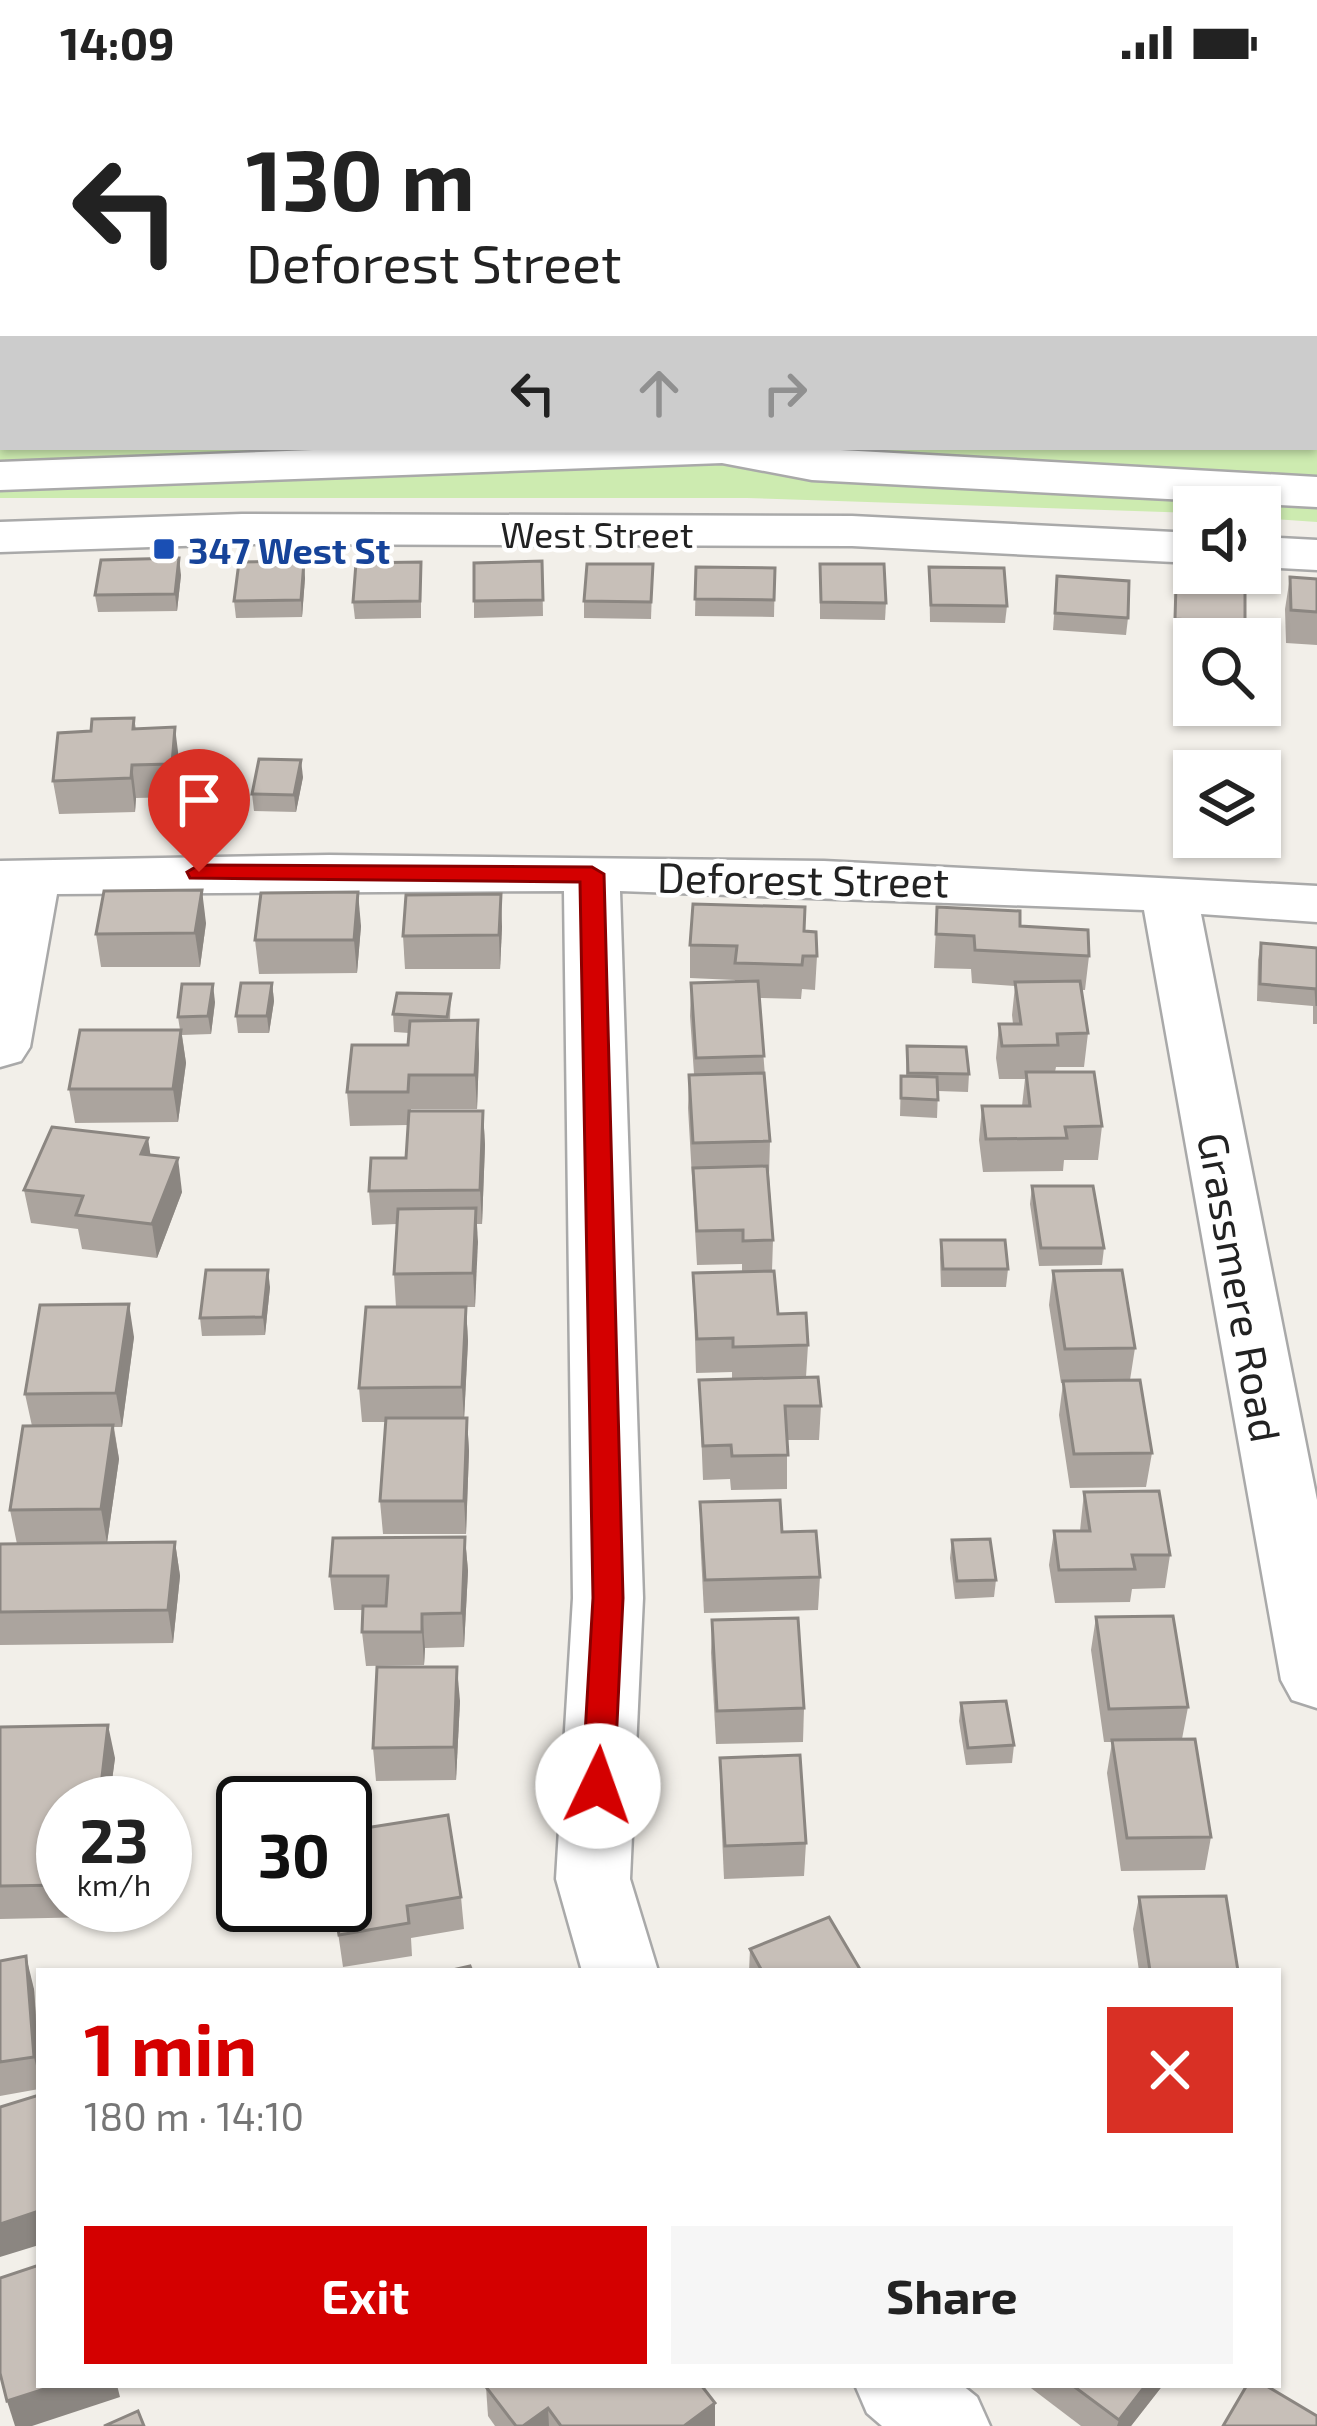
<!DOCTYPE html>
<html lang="en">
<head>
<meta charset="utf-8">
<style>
  body { margin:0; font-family:"Exo 2",sans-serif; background:#f6f6f6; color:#222; height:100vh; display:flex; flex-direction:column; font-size:45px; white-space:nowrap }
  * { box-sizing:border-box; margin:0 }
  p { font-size:39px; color:#767676 }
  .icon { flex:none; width:66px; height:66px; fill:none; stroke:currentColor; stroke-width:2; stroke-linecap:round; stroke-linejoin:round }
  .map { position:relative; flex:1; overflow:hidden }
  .panel { position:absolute; left:36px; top:1884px; width:1245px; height:420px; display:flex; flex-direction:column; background:#fff; border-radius:0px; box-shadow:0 3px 9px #0004 }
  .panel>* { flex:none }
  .top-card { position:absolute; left:0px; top:0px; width:1317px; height:366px; box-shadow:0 3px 9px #0004; background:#fff; color:#222; overflow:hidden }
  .tools { position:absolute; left:1173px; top:402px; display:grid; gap:24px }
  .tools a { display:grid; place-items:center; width:108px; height:108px; border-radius:0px; background:#fff; box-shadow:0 3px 9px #0004; font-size:60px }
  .speed { position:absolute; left:36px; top:1692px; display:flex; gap:24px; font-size:60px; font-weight:700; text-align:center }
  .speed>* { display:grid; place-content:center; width:156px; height:156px; border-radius:50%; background:#fff; box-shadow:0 3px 9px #0004; line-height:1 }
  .speed small { font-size:30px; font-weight:400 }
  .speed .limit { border:6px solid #111; border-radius:18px; background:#fff; color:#111 }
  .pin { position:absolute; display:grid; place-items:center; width:102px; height:102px; color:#fff; margin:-123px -51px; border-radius:50% 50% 50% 0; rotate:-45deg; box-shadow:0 0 12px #0007 }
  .pin .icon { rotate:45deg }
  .me { position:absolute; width:132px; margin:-66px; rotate:3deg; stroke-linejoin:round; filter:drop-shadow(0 0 9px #0008) }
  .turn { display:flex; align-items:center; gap:42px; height:252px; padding:0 48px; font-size:54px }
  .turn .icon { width:156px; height:156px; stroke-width:2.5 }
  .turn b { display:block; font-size:84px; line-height:102px }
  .lanes { display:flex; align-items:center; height:114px; padding:0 48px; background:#0003; justify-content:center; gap:60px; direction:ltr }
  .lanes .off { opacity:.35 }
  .round { display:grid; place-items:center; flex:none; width:126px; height:126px; border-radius:0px; background:#f6f6f6 }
  .headline { display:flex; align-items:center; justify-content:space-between; height:204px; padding:0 48px }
  h1 { font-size:72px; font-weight:700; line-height:90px; color:#d40000 }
  .cta { display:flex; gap:24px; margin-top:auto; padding:24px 48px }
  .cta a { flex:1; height:138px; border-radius:0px; background:#d40000; color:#fff; font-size:48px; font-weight:700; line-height:138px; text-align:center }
  .cta a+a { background:#f6f6f6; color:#222 }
  .status { display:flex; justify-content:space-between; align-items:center; height:84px; padding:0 60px; background:#fff; direction:ltr }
  .status svg { height:33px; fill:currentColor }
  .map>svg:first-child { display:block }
</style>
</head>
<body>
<div class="status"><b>14:09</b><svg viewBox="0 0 49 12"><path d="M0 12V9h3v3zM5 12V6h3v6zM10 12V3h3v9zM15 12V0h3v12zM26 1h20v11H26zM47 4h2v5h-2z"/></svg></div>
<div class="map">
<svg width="1317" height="2342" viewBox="0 0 1317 2342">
  <rect width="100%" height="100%" fill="#f2efe9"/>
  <path fill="#cdebb0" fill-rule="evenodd" d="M0,0H1317V438L1260,434V423H1194V429L747,414H0ZM3,3H1314V363H3Z"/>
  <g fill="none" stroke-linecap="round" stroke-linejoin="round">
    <defs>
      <g id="minor">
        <rect x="1314" y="11" width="3" height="24"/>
        <rect x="0" y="202" width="3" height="27"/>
        <rect x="1314" y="269" width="3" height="28"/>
        <path d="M1314,330L1317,331V359L1314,358Z"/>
        <path d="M392,363H787L1317,393V423L812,396L722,379L0,406V378Z"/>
        <path d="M242,430L852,432L1194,449V479L852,462L242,460L0,468V438Z"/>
        <path d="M1260,453L1317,456V486L1260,483Z"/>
        <path d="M329,771L824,777L1317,802V838L1201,830L1317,1416V1624L1292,1616L1281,1596L1144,826L620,807L643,1514L630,1795L658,1887H582L556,1795L573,1514L564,807L57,810L30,963L21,977L0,983V777Z"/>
        <path d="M855,2301H962L977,2313L990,2342H882L867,2329Z"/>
      </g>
    </defs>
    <use href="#minor" stroke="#a9a9a9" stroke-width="5"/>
    <use href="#minor" fill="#fff" fill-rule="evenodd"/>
  </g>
  <g fill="#aba49e">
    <path d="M542,477L543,532L474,534V517Z"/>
    <path d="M421,478V534L355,535L353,518Z"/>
    <path d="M653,480L651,535L584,534V517Z"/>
    <path d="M820,480L886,519L885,536L820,535Z"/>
    <path d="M696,483L775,484L774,533L695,532Z"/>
    <path d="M929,483L1007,522L1005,539L930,538Z"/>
    <path d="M181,491L177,527L98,528L95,511Z"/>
    <path d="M1057,492L1128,534L1126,551L1053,546Z"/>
    <path d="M1290,493L1317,495V561L1286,559L1285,525Z"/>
    <path d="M305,494L302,533L236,534L234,517Z"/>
    <path d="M1176,501L1245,540L1243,555L1173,552Z"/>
    <path d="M134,634L136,645L179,676L176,713L136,714L135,728L59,730L53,697L91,647Z"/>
    <path d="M303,693L296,728L254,727L252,710Z"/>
    <path d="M937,823L1020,842L1089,872L1085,906H1081L1088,949L1084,983H1056L1055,988L1102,1042L1098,1076H1064L1063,1087L983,1088L979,1056L982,1022H1022L1025,995H999L996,974L999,940H1013L1012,931L1015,902L972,899L971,885L934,884Z"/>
    <path d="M206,839L200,883H101L96,850Z"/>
    <path d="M361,842L357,889L259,890L255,856Z"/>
    <path d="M502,843L500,885H405L403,852Z"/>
    <path d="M804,847L817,872L815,906L802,905L801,915L759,914L770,1057L769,1091L773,1156L772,1187L778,1230L808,1261L806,1293L821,1322L819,1356H787V1405L731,1406L730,1395L703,1396L699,1296L732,1295V1288L696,1289L693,1189L742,1188V1180L697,1181L688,1024L689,991L694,990L690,932L691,899L735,898V896L690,894V861Z"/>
    <path d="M1261,859L1317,864V940H1313V922L1257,917L1258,876Z"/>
    <path d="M272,899L274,917L269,949H238L236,932Z"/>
    <path d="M451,910L450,936L479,970L477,1025H411V1027H483L485,1061L482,1140H477L475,1223H466L468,1257L464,1334H467L469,1367L466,1450H383L380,1417L386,1338H362L359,1304L396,1223L394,1190L397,1140L372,1141L369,1107L406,1074L408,1041L350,1042L347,1008L408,961L409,949L394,948L393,930Z"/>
    <path d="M215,918L211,950L182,951L186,979L178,1038L75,1039L69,1005L180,946L178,933Z"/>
    <path d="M907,962L969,990L968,1008L938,1007L937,1034L900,1032L901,992H906Z"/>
    <path d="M151,1071L182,1108L157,1174L82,1165L78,1145L31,1139L24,1106Z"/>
    <path d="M1032,1102L1104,1164L1102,1181L1039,1182L1030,1120Z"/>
    <path d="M941,1156L1008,1185L1006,1203H941L940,1174Z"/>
    <path d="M1053,1187L1135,1264L1130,1296L1152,1369L1146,1403L1070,1404L1059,1331L1063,1299H1061L1049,1221Z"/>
    <path d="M270,1203L265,1251L202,1252L200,1234Z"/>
    <path d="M134,1253L122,1343H114L119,1375L107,1459L175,1458L180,1492L173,1559L0,1561V1460H17L10,1426L32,1342L25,1310Z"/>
    <path d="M1084,1408L1170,1471L1165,1504L1132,1505L1130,1518L1055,1519L1049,1481L1054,1447H1080Z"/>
    <path d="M700,1418L782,1448L820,1493L818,1526L704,1529L700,1452Z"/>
    <path d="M465,1453L468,1487L464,1563L425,1564L424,1581L366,1582L362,1548L363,1526H334L330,1492Z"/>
    <path d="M952,1456L996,1496L994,1513L955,1515L950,1474Z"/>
    <path d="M1096,1533L1188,1623L1182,1655L1211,1753L1205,1786L1121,1787L1107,1689L1112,1658H1104L1091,1566Z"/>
    <path d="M712,1536L804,1624L803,1658L716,1660L711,1569Z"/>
    <path d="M460,1617L456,1696L376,1697L373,1664Z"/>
    <path d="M961,1619L1014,1661L1012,1679L966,1681L959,1637Z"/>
    <path d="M0,1643L115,1674L109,1719H63V1821H98L96,1833L0,1835Z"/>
    <path d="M720,1674L806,1759L804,1792L724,1795L720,1707Z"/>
    <path d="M359,1745L461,1813L464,1845L411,1854L412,1872L343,1883L334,1821L364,1788Z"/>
    <path d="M1139,1813L1238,1887H1139L1133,1845Z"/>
    <path d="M750,1865L861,1887H749Z"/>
    <path d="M0,1877L34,1905L39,1969V2005L0,2012Z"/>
    <path d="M1027,2301H1163L1131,2342H1081Z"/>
    <path d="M486,2303L715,2319V2342H495L488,2332Z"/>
  </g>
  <g fill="#8b8681">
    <path d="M179,474L181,491L177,527L175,510Z"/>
    <path d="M304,477L305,494L302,533L301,516Z"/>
    <path d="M175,643L179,676L176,713L172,680Z"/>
    <path d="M301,676L303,693L296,728L294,711Z"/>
    <path d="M132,681L136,714L135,728L131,694Z"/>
    <path d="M202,806L206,839L200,883L195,849Z"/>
    <path d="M358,808L361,842L357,889L354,856Z"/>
    <path d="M501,810L502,843L500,885L499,851Z"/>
    <path d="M272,899L274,917L269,949L267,932Z"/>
    <path d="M213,900L215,918L211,950L208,932Z"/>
    <path d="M478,936L479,970L477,1025L475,991Z"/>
    <path d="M181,946L186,979L178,1038L173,1005Z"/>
    <path d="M483,1027L485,1061L482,1140L480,1106Z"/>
    <path d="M148,1054L153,1088L141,1070Z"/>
    <path d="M178,1074L182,1108L157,1174L152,1140Z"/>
    <path d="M476,1124L478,1158L475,1223L473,1189Z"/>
    <path d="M268,1186L270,1203L265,1251L263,1233Z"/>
    <path d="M129,1220L134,1253L122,1343L116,1309Z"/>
    <path d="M466,1223L468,1257L464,1337L462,1303Z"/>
    <path d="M467,1334L469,1367L466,1450L464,1417Z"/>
    <path d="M113,1341L119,1375L107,1459L101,1425Z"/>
    <path d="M465,1453L468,1487L464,1563L462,1529Z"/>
    <path d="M175,1458L180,1492L173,1559L168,1526Z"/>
    <path d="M422,1530L425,1564L424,1581L422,1548Z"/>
    <path d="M457,1583L460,1617L456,1696L454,1663Z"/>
    <path d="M108,1641L115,1674L109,1719H99Z"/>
    <path d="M26,1872L34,1905L39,1994L34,1973Z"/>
    <path d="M39,2127V2161L0,2173V2140Z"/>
    <path d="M57,2301H117L120,2313L32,2342H15L7,2317Z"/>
    <path d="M1146,2301H1163L1131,2342H1117L1119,2336Z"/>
    <path d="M715,2319V2342H684Z"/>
    <path d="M548,2324L549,2342H523Z"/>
  </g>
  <g fill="#c7bfb8" stroke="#8b8681" stroke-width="3">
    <path d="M179,474L175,510L95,511L101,476Z"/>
    <path d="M304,477L301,516L234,517L239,478Z"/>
    <path d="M542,477L543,516L474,517V479Z"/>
    <path d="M421,478L420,517L353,518L356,479Z"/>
    <path d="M587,480H653L651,518L584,517Z"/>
    <path d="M820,480H884L886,519L821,518Z"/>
    <path d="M696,483L775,484L774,516L695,515Z"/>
    <path d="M929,483L1004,484L1007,522L931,521Z"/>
    <path d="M1057,492L1129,497L1128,534L1055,529Z"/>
    <path d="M1290,493L1317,495V528L1291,526Z"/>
    <path d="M1176,501L1245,506V540L1175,535Z"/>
    <path d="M134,634L133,645L175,643L172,680L132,681L131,694L53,697L58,649L91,647L92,635Z"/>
    <path d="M259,675L301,676L294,711L252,710Z"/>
    <path d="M202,806L195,849L96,850L104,807Z"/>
    <path d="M358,808L354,856H255L261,809Z"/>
    <path d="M501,810L499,851L403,852L406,811Z"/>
    <path d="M693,820L805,823L804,847L816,848L817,872H803L802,881L735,879L737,862L690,861Z"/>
    <path d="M937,823L1020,827V842L1088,846L1089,872L975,866L974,852L936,850Z"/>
    <path d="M1261,859L1317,864V922L1316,905L1260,900Z"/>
    <path d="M758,897L764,972L696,974L691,899Z"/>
    <path d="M1080,897L1088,949L1057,950L1058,961L1002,962L999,940H1021L1015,898Z"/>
    <path d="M241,899H272L267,932H236Z"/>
    <path d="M182,900H213L208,932L178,933Z"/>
    <path d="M397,909L451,910L447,933L393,930Z"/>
    <path d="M478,936L475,991H409L408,1008H347L352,961H408L410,937Z"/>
    <path d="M80,946H181L173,1005H69Z"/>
    <path d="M907,962L966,963L969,990L908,989Z"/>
    <path d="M1026,988H1094L1102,1042L1065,1043L1067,1054L986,1055L982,1022H1030Z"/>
    <path d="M764,989L770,1057L693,1059L689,991Z"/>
    <path d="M901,992L937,993L938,1016L901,1014Z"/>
    <path d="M409,1027H483L480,1106L369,1107L371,1074H406Z"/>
    <path d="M52,1043L148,1054L141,1070L178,1074L152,1140L76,1131L83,1112L24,1106Z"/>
    <path d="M767,1082L773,1156L743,1157V1146L697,1147L693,1084Z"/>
    <path d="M1032,1102H1093L1104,1164H1041Z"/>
    <path d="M476,1124L473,1189L394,1190L398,1125Z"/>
    <path d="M941,1156H1005L1008,1185H943Z"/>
    <path d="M206,1186H268L263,1233L200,1234Z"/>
    <path d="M1122,1186L1135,1264L1065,1265L1053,1187Z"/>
    <path d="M774,1187L778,1230L806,1229L808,1261L733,1263V1254L697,1255L693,1189Z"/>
    <path d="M129,1220L116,1309L25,1310L40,1221Z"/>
    <path d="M366,1223H466L462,1303L359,1304Z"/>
    <path d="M818,1293L821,1322H785L788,1371L732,1372L731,1361L703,1362L699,1296Z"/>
    <path d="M1140,1296L1152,1369L1074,1370L1063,1297Z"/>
    <path d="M386,1334H467L464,1417H380Z"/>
    <path d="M113,1341L101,1425L10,1426L23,1342Z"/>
    <path d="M1159,1407L1170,1471H1132L1135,1485L1059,1486L1054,1447H1090L1084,1408Z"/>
    <path d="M780,1416L782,1448L816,1447L820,1493L705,1496L700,1418Z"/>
    <path d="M465,1453L462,1529L422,1530V1548H362L363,1522H386L388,1492H330L333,1454Z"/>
    <path d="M990,1455L996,1496L957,1497L952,1456Z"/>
    <path d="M175,1458L168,1526L0,1528V1460Z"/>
    <path d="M1173,1532L1188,1623L1109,1625L1096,1533Z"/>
    <path d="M798,1534L804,1624L717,1627L712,1536Z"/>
    <path d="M377,1583H457L454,1663L373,1664Z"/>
    <path d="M1006,1617L1014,1661L968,1664L961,1619Z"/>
    <path d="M108,1641L99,1719H63V1801L0,1802V1643Z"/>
    <path d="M1195,1655L1211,1753L1127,1754L1112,1656Z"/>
    <path d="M800,1671L806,1759L725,1762L720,1674Z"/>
    <path d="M448,1731L461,1813L407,1822L409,1839L339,1851L334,1821H345V1791L366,1788L359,1745Z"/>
    <path d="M1226,1812L1238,1887H1150L1139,1813Z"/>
    <path d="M829,1833L861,1887H762L750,1865Z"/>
    <path d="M26,1872L34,1973L0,1978V1877Z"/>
    <path d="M470,1882L472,1887H448Z"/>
    <path d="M39,2011V2127L0,2140V2023Z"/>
    <path d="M39,2181V2301H57L7,2317L0,2289V2194Z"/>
    <path d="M488,2301H701L715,2319L684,2342H561L548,2324L523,2342H516L486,2303Z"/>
    <path d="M1072,2301H1146L1119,2336Z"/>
    <path d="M1247,2301H1265L1317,2332V2342H1223Z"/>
    <path d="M138,2327L144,2342H104Z"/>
  </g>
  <path fill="#d40000" stroke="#8a0000" stroke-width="3" d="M199,781L592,783L604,790L623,1514L614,1702L609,1711L598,1715L587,1711L582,1702L593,1514L580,798L190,794L187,788Z"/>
  <rect fill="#1a4fb4" stroke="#fff" stroke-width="4.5" x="152" y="453" width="24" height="24" rx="6"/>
  <g text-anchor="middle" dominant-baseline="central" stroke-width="9" stroke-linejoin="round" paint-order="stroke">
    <g font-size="36" fill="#222" stroke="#fff">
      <text x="597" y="449">West Street</text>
    </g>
    <g font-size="36" font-weight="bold" fill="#164399" stroke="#fff" text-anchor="start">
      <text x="188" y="465">347 West St</text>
    </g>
    <g font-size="42" fill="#222" stroke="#fff">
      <text transform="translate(803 794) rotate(1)">Deforest Street</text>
      <text transform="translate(1241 1203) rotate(80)">Grassmere Road</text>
    </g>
  </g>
</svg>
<div class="tools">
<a><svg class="icon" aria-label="sound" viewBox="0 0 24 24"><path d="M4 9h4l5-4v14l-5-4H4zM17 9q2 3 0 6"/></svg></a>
<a><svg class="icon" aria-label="search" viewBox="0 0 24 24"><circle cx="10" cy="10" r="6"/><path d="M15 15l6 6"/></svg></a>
<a><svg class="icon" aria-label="layers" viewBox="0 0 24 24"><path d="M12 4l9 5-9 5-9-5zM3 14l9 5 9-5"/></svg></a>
</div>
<div class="speed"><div>23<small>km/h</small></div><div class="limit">30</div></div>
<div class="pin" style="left:199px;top:788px;background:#d93025"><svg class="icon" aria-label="arrive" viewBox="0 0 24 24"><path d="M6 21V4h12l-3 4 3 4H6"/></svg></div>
<svg class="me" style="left:598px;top:1702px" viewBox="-20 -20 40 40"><circle r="19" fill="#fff"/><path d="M0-13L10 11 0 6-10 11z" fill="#d40000"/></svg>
<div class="top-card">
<div class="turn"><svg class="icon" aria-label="left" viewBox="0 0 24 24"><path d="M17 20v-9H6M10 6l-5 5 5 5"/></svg><div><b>130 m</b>Deforest Street</div></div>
<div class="lanes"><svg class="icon" aria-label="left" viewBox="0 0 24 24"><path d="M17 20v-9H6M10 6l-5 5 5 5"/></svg><svg class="icon off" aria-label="ahead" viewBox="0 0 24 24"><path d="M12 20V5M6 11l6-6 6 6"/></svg><svg class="icon off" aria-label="right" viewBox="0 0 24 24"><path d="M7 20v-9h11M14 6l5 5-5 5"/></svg></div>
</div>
<section class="panel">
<div class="headline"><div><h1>1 min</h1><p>180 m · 14:10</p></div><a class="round" style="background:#d93025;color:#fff"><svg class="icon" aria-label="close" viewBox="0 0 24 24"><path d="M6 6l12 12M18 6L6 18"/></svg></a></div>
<div class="cta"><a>Exit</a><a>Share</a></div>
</section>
</div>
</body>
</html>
